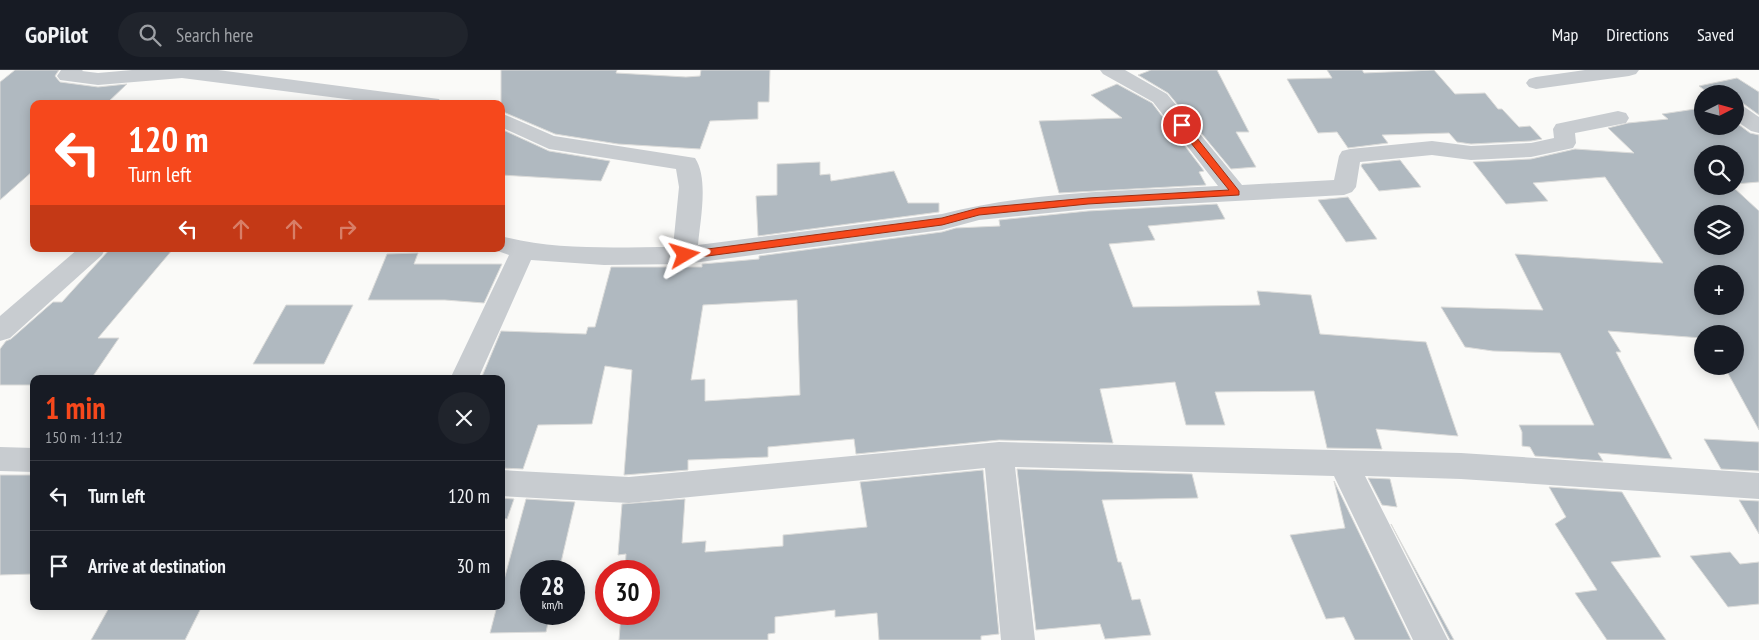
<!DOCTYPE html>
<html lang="en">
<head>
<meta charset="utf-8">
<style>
  body { margin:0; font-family:"PT Sans Narrow",sans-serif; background:#20242c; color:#f1f3f6; height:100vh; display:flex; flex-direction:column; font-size:19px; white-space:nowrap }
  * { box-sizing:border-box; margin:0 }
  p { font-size:16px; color:#9ea1a6 }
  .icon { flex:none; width:28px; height:28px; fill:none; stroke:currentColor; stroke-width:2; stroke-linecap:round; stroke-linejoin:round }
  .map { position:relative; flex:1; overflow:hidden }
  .drawer { position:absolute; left:30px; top:305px; width:475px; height:235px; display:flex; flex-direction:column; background:#171b24; border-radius:10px; box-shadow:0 2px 12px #0003 }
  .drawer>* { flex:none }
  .banner { position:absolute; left:30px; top:30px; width:475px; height:152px; border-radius:10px; box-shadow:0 2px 12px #0003; background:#f6481c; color:#fff; overflow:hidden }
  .needle { width:32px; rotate:84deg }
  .controls { position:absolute; left:1694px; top:15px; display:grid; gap:10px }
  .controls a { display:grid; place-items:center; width:50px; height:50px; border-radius:50%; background:#171b24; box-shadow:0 2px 12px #0003; font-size:25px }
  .speed { position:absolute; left:520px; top:490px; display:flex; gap:10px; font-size:25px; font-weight:700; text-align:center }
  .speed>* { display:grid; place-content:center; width:65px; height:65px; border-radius:50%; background:#171b24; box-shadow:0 2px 12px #0003; line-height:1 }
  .speed small { font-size:12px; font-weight:400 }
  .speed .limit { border:8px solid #d22; background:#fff; color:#111 }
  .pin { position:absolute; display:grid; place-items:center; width:42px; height:42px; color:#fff; margin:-21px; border:2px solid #fff; border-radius:50%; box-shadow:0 1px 5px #0007 }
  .me { position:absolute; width:55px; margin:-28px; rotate:83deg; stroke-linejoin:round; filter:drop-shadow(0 0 4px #0008) }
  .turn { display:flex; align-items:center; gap:18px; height:105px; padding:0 15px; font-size:22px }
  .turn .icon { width:65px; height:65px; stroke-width:2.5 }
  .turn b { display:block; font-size:35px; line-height:42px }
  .lanes { display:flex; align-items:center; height:48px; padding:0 15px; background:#0003; justify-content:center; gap:25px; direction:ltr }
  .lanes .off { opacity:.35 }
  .round { display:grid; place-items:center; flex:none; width:52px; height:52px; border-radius:26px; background:#20242c }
  .headline { display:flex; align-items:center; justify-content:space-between; height:85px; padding:0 15px }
  h1 { font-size:30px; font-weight:800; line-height:38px; color:#f6481c }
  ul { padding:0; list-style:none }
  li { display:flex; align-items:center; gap:15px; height:70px; padding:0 15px; border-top:1px solid #363941 }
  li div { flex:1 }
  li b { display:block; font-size:19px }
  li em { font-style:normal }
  header { display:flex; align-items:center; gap:30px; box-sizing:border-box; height:70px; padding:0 25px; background:#171b24; border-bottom:1px solid #363941 }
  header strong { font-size:24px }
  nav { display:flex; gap:28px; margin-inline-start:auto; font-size:18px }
  .search { width:350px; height:45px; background:#20242c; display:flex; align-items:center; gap:12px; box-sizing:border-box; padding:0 18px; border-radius:28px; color:#9ea1a6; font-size:19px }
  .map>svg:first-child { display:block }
</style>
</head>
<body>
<header>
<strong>GoPilot</strong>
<div class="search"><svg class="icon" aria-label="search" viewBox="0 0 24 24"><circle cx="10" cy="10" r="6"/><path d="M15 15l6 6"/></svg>Search here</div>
<nav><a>Map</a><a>Directions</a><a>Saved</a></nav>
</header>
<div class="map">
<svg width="1759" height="570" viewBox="0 0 1759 570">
  <rect width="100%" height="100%" fill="#fafaf8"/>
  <g fill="#b0b9c0" stroke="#dcdcda" fill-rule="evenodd">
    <path d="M15,0H59L55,6L60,12L98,17L127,14L106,34H34V100L0,130V12Z"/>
    <path d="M501,0H617L616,3L686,7L700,6L701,0H770L769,32H758V49L710,51L700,79L618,74L555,64L501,41Z"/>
    <path d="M1151,0H1217L1249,62H1236L1256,97L1231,99L1168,23L1138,5Z"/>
    <path d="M1327,0H1362L1364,3L1434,0L1455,24L1485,23L1498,39H1502L1519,57L1530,56L1542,69L1531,71L1471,74L1457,72L1449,63L1382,65L1388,73L1348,78L1337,62L1318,63L1287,9L1332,8Z"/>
    <path d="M1737,8L1759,22V45L1744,34L1735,33V24H1710L1699,16Z"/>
    <path d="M1117,14L1152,33L1204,101L1199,102L1206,115L1059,123L1039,51L1122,48L1091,25Z"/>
    <path d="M1702,38V56H1735V52L1750,63L1759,65V112L1735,114V84H1702V116H1732L1759,141V360L1724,296H1735V264H1702V268L1608,261L1621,282H1616L1672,389L1598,383L1603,391L1535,386L1530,377L1522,376V362L1519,355H1594L1560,283L1493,281L1465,277L1441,237L1543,240L1515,184L1663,193L1605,107L1533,113L1548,131L1506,134L1473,92L1531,89L1575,79L1634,83L1608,58L1628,53L1668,49L1662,44ZM1702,144H1735V176H1702ZM1702,204H1735V236H1702Z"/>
    <path d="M501,59L549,81L610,91L601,111L501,105Z"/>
    <path d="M1400,90L1421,117L1379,121L1361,96L1362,94Z"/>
    <path d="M820,92V105L830,104L831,111L894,101L908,133H939V142L758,166L756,126L777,125V94Z"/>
    <path d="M1348,127L1377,169L1346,172L1318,130Z"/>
    <path d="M1217,134L1225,149L1148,156L1155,170L1109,174L1133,237L1260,235L1257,221L1311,225L1320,264L1426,272L1458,366L1376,359L1382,379L1327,378L1314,321L1215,322L1225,355H1186L1175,312L1100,319L1113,373L999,370L856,384L854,369L768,377V387L688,390V400L624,405L632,300L605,296L592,354L538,355L523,399L501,398V309H481L501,261L586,264L588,257H595L611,197H702V194L759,189V186L942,162L956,158L1000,156L999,150L1088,141ZM797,230L800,325L705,331V309L691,310L703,235Z"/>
    <path d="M110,179H173L98,268H119L91,309H34V315H0V279L6,271L11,269L53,232H62Z"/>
    <path d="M418,183L414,194H502L484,233L445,230H368L387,184Z"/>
    <path d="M286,235H353L324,294H253Z"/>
    <path d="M1704,369L1759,372V401L1721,399Z"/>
    <path d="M1017,399L1192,404L1198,428L1102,430L1118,492H1121L1132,530L1140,529L1151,565L1105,569L1100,554L1036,560Z"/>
    <path d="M983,400L999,564L981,566V570H879L877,543L835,547V540L775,547V563L768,564V570H619L621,544H649V501H625L626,484L618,485L622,434L685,429L682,473L706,471L705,482L783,476V465L867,457L860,412Z"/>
    <path d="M0,405H34V504L0,505Z"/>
    <path d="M1368,408L1390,409L1397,437L1382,435Z"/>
    <path d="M1334,411L1411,570H1355L1344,547L1326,549L1290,465L1345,458Z"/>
    <path d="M1549,417L1622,422L1661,487L1611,492L1666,570H1607L1575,523L1597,520L1555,454L1566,447Z"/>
    <path d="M501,428L514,429L507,449L501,448Z"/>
    <path d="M526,429L575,432L559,501H531V544H550L546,562L490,563L497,536H501V521Z"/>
    <path d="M1739,430L1759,431V464Z"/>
    <path d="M1391,454L1454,570H1450Z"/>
    <path d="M1730,482L1740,494L1759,492V534L1728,537L1690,486Z"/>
    <path d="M110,536H202L185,570H91Z"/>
  </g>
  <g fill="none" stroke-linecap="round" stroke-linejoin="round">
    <g fill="#c8ccd0" fill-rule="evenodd">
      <path d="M61,0H83L82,1L98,3L132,0H218L431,28L439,29L442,34H385L182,8L98,15L60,10L57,6Z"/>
      <path d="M1100,0H1125L1167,24L1242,115L1334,110L1339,86L1342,81L1350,79L1432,71L1471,76L1531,73L1554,68L1553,59L1556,54L1618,41L1626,43L1629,48L1626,53L1575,63L1576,73L1573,78L1531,87L1471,90L1432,85L1360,92L1356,117L1352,122L1344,125L1088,139L979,150L942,160L685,194L604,195L531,190L478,309H450L509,185L492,179H501V166C556,181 617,177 673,177L679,117L676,99L549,79L501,57V43L554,66L695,88C709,109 700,151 698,175L942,144C1030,121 1127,121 1218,116L1153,32L1103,4Z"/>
      <path d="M1585,0H1639L1636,4L1629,6L1536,19L1529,17L1526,13L1529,9L1536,7Z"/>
      <path d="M1735,35L1743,36L1759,47V63L1751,61L1735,50Z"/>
      <path d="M78,179H105L102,185L10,268L0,271V246Z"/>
      <path d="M999,372L1461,383L1759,403V429L1461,409L1365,406L1448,570H1413L1334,406L1015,397L1035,570H1001L985,398L629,433L501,426V400L629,407Z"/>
      <path d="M0,377L34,378V402L0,401Z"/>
    </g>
  </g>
  <path fill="#f6481c" stroke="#a02f12" d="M1178,53H1185L1239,121V125L1088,134L979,145L942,155L685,189L680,185L685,182L942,148L979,138L1088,128L1229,120L1178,57Z"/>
</svg>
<div class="controls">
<a><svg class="needle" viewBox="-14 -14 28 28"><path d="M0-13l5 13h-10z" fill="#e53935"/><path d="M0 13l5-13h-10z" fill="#9ea1a6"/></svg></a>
<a><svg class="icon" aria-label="search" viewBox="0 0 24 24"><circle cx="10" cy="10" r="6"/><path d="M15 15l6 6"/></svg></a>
<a><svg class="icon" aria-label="layers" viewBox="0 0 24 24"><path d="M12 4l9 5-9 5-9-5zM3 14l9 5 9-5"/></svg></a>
<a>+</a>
<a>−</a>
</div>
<div class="speed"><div>28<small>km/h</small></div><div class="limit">30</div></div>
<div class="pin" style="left:1182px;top:55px;background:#d93025"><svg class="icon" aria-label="arrive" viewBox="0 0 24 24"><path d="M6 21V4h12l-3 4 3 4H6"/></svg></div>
<svg class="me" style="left:685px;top:185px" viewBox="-20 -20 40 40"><path d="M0-17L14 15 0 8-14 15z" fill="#f6481c" stroke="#fff" stroke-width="4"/></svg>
<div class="banner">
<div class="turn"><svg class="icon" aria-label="left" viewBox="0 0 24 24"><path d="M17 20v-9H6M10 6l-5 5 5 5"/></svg><div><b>120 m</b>Turn left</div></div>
<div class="lanes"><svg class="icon" aria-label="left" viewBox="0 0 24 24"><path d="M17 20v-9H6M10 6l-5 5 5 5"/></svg><svg class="icon off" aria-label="ahead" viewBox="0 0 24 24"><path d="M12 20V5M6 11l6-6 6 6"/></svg><svg class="icon off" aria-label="ahead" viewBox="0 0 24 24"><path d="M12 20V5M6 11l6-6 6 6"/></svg><svg class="icon off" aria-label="right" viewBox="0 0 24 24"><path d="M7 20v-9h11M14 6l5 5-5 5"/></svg></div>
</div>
<section class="drawer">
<div class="headline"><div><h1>1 min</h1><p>150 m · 11:12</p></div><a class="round"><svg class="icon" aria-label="close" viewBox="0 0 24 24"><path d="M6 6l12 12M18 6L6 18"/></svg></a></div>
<ul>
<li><svg class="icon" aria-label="left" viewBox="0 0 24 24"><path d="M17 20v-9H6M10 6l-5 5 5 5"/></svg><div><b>Turn left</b></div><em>120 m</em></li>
<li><svg class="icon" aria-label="arrive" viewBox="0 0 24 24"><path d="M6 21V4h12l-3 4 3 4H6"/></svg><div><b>Arrive at destination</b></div><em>30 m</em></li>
</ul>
</section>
</div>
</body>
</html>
